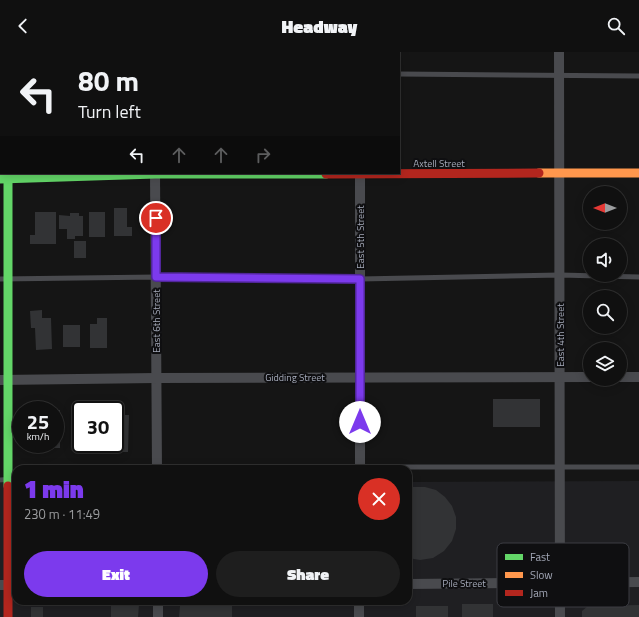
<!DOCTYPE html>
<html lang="en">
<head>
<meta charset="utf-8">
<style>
  body { margin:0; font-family:"Titillium Web",sans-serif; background:#1e1e1e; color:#f1f3f6; height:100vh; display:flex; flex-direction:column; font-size:15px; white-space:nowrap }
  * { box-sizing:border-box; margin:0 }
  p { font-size:13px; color:#9c9d9f }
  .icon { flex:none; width:22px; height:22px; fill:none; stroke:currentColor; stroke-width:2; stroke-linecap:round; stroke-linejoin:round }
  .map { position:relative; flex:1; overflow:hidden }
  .details { position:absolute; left:12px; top:413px; width:400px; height:140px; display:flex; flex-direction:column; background:#101010; border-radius:12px; box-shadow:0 2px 10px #0003,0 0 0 1px #303030 }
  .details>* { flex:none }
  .banner { position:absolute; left:0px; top:0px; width:400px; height:122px; box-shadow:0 2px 10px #0003,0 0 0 1px #303030; background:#101010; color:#f1f3f6; overflow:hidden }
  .needle { width:26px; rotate:270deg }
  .tools { position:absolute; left:583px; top:134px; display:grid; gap:8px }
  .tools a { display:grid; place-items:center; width:44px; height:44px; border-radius:50%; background:#101010; box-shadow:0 2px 10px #0003,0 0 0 1px #303030; font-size:20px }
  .speed { position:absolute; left:12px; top:349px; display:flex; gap:8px; font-size:20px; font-weight:700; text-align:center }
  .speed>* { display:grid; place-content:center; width:52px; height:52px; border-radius:50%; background:#101010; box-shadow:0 2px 10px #0003,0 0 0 1px #303030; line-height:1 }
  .speed small { font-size:10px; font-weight:400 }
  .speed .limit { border:2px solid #111; border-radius:6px; background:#fff; color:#111 }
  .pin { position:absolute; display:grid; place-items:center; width:34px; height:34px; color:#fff; margin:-17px; border:2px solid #fff; border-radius:50%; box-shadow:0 1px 4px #0007 }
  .me { position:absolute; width:44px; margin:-22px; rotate:0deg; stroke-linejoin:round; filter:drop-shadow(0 0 3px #0008) }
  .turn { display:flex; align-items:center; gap:14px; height:84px; padding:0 12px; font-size:18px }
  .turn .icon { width:52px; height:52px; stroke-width:2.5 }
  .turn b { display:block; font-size:28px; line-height:34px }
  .lanes { display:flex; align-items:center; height:38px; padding:0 12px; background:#0003; justify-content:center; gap:20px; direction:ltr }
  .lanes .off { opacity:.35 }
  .round { display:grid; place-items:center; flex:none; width:42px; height:42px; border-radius:21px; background:#1e1e1e }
  .overview { display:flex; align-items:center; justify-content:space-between; height:68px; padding:0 12px }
  h1 { font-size:24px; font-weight:800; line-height:30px; color:#7c3aed }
  .button { display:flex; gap:8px; margin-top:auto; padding:8px 12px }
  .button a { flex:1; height:46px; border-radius:24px; background:#7c3aed; color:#fff; font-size:16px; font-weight:800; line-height:46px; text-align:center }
  .button a+a { background:#1e1e1e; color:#f1f3f6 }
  header { display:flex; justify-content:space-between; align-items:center; height:52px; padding:0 12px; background:#101010; font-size:18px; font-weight:800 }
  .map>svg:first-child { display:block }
</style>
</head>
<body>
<header><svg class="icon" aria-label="back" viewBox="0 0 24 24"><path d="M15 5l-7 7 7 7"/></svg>Headway<svg class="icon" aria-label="search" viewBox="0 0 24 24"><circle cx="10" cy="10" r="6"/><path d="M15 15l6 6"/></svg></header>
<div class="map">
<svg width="639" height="565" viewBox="0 0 639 565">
  <rect width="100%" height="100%" fill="#151515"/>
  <path fill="#1f1f22" d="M639,429V565H0V431H16V549H408V430Z"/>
  <g fill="#323335">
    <path d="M114,156H127V175H132V184H114Z"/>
    <path d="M35,160H56V192H30V183H35Z"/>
    <rect x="89" y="160" width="16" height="25"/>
    <path d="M70,161H79V164H83V184H75V187H67V177H59V163L70,164Z"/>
    <rect x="74" y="189" width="12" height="17"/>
    <path d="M42,258V266H51L52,297L36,298L35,276H31L30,259Z"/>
    <path d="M97,266H107V296H90V272H97Z"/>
    <rect x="63" y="273" width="17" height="22"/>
    <rect x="493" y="347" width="47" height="28"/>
    <path d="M55,358H60V396H40V392H55Z"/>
    <path d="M71,359H81V392H91V394H77V371H71Z"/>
    <path d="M115,363H129L128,400H111V395H102V392H115Z"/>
    <path d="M413,435H425L436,438L445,445L452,454L456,465V477L452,489L444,499L433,506L420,508L408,506V436Z"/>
    <rect x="462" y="552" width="31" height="13"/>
    <path d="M111,553H139L138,565H111Z"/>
    <path d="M639,553V565H582V559L588,554Z"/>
    <path d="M180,554H232V565H179Z"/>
    <rect x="416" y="554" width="32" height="11"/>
    <rect x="31" y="555" width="12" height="10"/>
  </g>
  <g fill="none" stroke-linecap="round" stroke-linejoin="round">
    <g stroke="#494a4e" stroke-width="5">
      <path d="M399,22L639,24"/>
      <path d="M0,26H1"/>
      <path d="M0,227L156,225L360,227L560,223L639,225"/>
      <path d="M138,417L157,415H639"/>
      <path d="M0,428L16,427"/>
    </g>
    <g stroke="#494a4e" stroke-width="10">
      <path d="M155,0V1"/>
      <path d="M359,0V1"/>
      <path d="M559,0L560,565"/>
      <path d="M155,121L157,417"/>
      <path d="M620,325H639"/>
      <path d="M0,328L156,326L590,325"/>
      <path d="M360,417V121"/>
      <path d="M408,532L639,530"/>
      <path d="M0,533H16"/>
      <path d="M158,549V565"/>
      <path d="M359,549V565"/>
    </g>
    <g stroke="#63d668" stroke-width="9">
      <path d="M8,0V1"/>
      <path d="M8,121V434"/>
      <path d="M0,127L155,122H326"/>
    </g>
    <path stroke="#ff974d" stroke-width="9" d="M539,121H639"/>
    <g stroke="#b3261e" stroke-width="9">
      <path d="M326,122L539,121"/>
      <path d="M8,434V565"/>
    </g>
  </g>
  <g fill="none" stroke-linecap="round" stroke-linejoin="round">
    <defs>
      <path id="route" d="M156,166V225L360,227V370"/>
    </defs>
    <use href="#route" stroke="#51269a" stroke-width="10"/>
    <use href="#route" stroke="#7c3aed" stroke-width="7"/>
  </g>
  <g text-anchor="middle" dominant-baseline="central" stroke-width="4" stroke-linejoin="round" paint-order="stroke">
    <g font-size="10" fill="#a4a9b8" stroke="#0f0f11">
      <text x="439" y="111">Axtell Street</text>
      <text transform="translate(360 185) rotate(-90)">East 5th Street</text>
      <text transform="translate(156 269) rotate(-90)">East 6th Street</text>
      <text transform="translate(560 283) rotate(-90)">East 4th Street</text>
      <text x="295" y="325">Gidding Street</text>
      <text x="464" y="531">Pile Street</text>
    </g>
  </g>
  <rect x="497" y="491" width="132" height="64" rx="6" fill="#0f0f11" stroke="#3c3d43" stroke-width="1"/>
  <rect x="505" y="502" width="18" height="6" fill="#63d668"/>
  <rect x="505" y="520" width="18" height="6" fill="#ff974d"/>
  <rect x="505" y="538" width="18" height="6" fill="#b3261e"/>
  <g font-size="11" fill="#a4a9b8">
    <text x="530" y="509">Fast</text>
    <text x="530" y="527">Slow</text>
    <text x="530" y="545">Jam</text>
  </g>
</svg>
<div class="tools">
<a><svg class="needle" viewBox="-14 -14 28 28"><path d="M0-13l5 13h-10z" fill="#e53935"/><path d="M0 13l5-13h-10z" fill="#9c9d9f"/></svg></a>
<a><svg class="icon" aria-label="sound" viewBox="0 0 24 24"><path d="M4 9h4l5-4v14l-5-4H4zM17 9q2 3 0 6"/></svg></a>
<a><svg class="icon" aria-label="search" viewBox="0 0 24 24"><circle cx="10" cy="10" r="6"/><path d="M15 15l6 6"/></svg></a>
<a><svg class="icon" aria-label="layers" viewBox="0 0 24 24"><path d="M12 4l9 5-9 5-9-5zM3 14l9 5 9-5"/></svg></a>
</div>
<div class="speed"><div>25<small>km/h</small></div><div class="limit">30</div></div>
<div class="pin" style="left:156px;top:166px;background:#d93025"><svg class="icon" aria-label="arrive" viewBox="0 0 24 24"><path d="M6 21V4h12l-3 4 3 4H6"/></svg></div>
<svg class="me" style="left:360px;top:370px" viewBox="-20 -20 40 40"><circle r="19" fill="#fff"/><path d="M0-13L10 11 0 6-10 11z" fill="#7c3aed"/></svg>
<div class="banner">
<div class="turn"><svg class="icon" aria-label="left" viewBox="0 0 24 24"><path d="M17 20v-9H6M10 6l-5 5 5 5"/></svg><div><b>80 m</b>Turn left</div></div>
<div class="lanes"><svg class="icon" aria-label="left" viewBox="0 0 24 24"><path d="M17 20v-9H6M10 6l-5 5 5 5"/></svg><svg class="icon off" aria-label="ahead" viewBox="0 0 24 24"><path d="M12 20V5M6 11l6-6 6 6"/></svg><svg class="icon off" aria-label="ahead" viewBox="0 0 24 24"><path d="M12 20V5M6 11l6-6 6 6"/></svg><svg class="icon off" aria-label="right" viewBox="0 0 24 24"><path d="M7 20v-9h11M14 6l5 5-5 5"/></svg></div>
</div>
<section class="details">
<div class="overview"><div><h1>1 min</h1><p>230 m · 11:49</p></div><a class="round" style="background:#d93025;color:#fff"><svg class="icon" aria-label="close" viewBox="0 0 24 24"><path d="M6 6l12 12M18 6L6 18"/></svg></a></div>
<div class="button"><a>Exit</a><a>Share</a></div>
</section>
</div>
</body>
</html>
